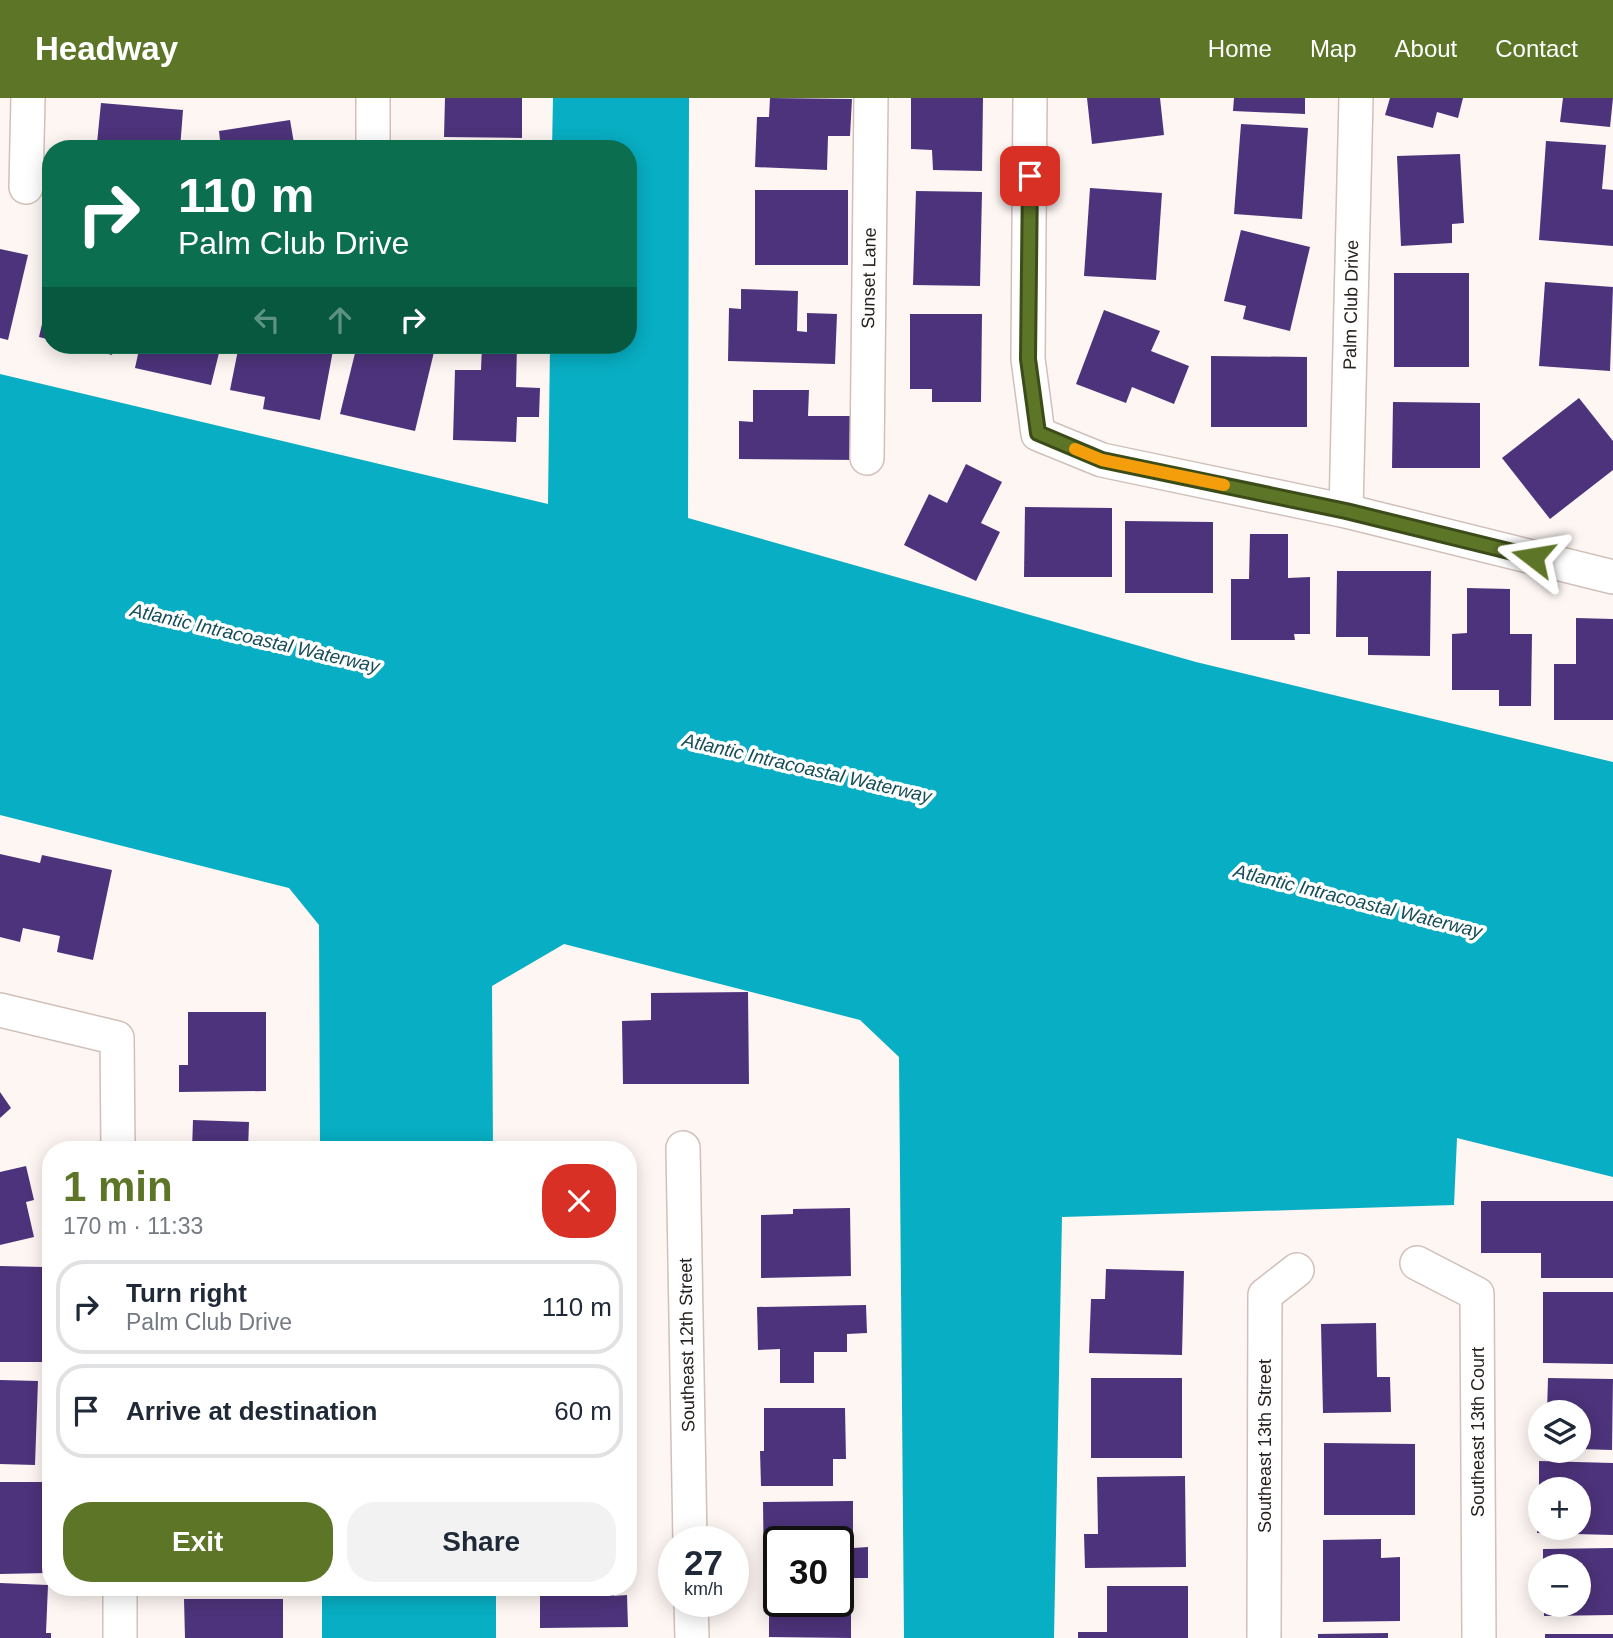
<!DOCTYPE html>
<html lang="en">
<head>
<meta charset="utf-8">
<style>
  body { margin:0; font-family:Helvetica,sans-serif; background:#f2f2f3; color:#1f2937; height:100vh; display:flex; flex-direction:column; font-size:26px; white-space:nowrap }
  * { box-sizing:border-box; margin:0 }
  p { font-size:23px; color:#747a83 }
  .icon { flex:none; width:38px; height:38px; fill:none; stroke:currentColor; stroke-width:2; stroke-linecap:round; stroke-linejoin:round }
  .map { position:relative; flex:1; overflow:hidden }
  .sheet { position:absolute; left:42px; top:1043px; width:595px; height:455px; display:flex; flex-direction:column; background:#fff; border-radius:28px; box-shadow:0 4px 18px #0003 }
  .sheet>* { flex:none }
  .hud { position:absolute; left:42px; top:42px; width:595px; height:214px; border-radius:28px; box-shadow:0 4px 18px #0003; background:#0b6e4f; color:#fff; overflow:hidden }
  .fabs { position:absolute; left:1528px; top:1302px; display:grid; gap:14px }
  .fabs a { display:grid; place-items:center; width:63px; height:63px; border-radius:50%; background:#fff; box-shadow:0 4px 18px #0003; font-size:35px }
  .speed { position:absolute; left:658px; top:1428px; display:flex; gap:14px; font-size:35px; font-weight:700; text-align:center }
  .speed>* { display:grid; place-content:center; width:91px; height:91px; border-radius:50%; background:#fff; box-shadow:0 4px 18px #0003; line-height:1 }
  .speed small { font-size:18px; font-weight:400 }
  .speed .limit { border:4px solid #111; border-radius:10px; background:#fff; color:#111 }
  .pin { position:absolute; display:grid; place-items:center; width:60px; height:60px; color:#fff; margin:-30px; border-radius:14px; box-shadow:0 4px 10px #0006 }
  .me { position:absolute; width:77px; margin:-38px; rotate:284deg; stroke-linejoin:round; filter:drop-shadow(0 0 5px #0008) }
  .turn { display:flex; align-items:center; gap:24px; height:147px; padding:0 21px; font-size:32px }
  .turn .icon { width:91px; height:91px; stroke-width:2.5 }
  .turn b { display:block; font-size:49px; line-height:60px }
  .lanes { display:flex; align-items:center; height:66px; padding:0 21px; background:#0003; justify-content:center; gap:35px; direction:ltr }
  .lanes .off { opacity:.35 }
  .round { display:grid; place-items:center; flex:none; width:74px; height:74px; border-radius:28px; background:#f2f2f3 }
  .headline { display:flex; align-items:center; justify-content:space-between; height:119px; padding:0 21px }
  h1 { font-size:42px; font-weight:700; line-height:52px; color:#5d7527 }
  .cta { display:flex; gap:14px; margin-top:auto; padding:14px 21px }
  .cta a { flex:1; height:80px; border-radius:28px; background:#5d7527; color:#fff; font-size:28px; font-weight:700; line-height:80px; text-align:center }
  .cta a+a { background:#f2f2f3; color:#1f2937 }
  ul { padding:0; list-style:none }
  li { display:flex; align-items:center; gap:21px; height:94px; margin:0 14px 10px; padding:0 7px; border:4px solid #e0e1e3; border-radius:28px }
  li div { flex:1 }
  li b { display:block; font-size:26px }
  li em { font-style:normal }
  header { display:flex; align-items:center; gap:42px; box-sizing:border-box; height:98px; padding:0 35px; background:#5d7527; color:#fff }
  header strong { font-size:33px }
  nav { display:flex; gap:38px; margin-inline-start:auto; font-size:24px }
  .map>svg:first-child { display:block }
</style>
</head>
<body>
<header>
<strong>Headway</strong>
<nav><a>Home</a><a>Map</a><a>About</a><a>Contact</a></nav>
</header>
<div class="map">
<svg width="1613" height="1540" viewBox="0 0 1613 1540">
  <rect width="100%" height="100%" fill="#fdf6f3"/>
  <g fill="#08aec3">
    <path d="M553,0H689L688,420L1196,564L1613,664V1079L1457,1040L1454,1107L1062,1119L1054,1540H904L899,959L860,922L564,846L492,888L493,1052H320L319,827L289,790L0,717V276L548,406L550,247H628V51H552Z"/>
    <rect x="322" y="1489" width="174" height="51"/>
  </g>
  <g fill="#4d337b">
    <path d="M445,0H522V40L444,39Z"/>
    <path d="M770,0L852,1L850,38H828L827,72L755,69L757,19H769Z"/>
    <path d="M911,0H983L982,73L933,72L932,52L911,51Z"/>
    <path d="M1087,0H1160L1164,37L1092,46Z"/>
    <path d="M1234,0H1305V16L1233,13Z"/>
    <path d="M1390,0H1463L1458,20L1437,14L1433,30L1385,17Z"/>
    <path d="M1563,0H1613L1610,29L1560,24Z"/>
    <path d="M101,5L183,12L180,51L97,45Z"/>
    <path d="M290,22L295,51H221L219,33Z"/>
    <path d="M1241,26L1308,30L1302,121L1234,116Z"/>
    <path d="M1546,43L1606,47L1602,91L1613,92V148L1539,142Z"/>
    <path d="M1460,56L1464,125L1452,126V145L1401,148L1397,58Z"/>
    <path d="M1090,90L1162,95L1156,182L1084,178Z"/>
    <rect x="755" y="92" width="93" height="75"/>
    <path d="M916,93L982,94L980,188L913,187Z"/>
    <path d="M1241,132L1310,149L1290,233L1243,221L1246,208L1224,203Z"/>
    <path d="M0,151L28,157L8,242L0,240Z"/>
    <rect x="1394" y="175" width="75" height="94"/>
    <path d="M1545,184L1613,189L1610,273L1539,268Z"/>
    <path d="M741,191L798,193L797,233L807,234V215L837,216L835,266L728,263L729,210L741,211Z"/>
    <path d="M50,192H51V242L39,239Z"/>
    <path d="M1104,212L1160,233L1151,253L1189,268L1174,306L1132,289L1126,305L1076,286Z"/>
    <path d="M910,216H982L981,304H932V291H910Z"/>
    <path d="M75,247H114L112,257Z"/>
    <path d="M140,247H221L211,287L135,270Z"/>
    <path d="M239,247H334L320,322L263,311L265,299L230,292Z"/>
    <path d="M357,247H405L434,254L415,333L340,316Z"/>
    <path d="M482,247H517L516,289L540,290L539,319H517L516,344L453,342L455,272H481Z"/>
    <path d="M1211,258L1307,259V329H1211Z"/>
    <path d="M753,292H809L808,318H862L861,362L739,361V323L753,324Z"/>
    <path d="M1579,300L1613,343V372L1550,421L1502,360Z"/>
    <path d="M1393,304L1480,305V370H1392Z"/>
    <path d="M966,366L1002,384L981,425L1000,434L976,483L904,447L929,396L947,405Z"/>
    <path d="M1025,409L1112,410V479H1024Z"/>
    <path d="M1125,423L1213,424V495H1125Z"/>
    <path d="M1250,436H1288V480L1310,479V536H1294L1295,542H1231V481H1249Z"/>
    <path d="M1337,473H1431L1430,558L1368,557V539H1336Z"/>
    <path d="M1467,490L1510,491V536H1532L1531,608H1499V592H1452V536L1467,535Z"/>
    <path d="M1576,520L1613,521V622H1554V566H1576Z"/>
    <path d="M0,756L40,765L42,757L112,772L93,862L57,854L60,838L23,830L20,844L0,839Z"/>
    <path d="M748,894L749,986H623L622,923L651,922V895Z"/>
    <path d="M188,914H266V993L179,994V967H188Z"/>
    <path d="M0,994L11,1010L0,1020Z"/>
    <path d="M193,1022L249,1024L248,1052H192Z"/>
    <path d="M26,1068L34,1102L26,1104L34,1139L0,1147V1074Z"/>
    <path d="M1481,1103H1613V1180H1541V1155H1481Z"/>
    <path d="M850,1110L851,1178L761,1180V1117L793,1116V1111Z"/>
    <path d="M0,1168L44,1169L43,1264H0Z"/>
    <path d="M1106,1171L1184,1173L1182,1257L1089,1255L1091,1201H1105Z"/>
    <path d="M1543,1194H1613V1266L1543,1265Z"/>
    <path d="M866,1207L867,1235L847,1236V1254H814V1285H780V1251L758,1252L757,1209Z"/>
    <path d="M1376,1225L1377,1279H1390L1391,1314L1323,1315L1321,1226Z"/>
    <rect x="1091" y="1280" width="91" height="80"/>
    <path d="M1548,1280L1613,1281L1612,1352L1578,1351V1314H1547Z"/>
    <path d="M0,1282L38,1283L35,1367L0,1366Z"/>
    <path d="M764,1310H845L846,1361H833V1388H761L760,1353H764Z"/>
    <path d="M1324,1345L1415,1346V1417H1324Z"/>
    <path d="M1539,1363L1613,1365V1437L1537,1435L1538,1417H1540V1430H1578V1391H1539Z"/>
    <path d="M1185,1378L1186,1469L1085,1470L1084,1436H1098L1097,1379Z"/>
    <path d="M0,1384H47V1475L0,1476Z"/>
    <path d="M853,1403V1450L868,1449V1480H838V1444H779V1481H764L763,1404Z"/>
    <path d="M1381,1441V1460L1400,1459V1523L1323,1524V1442Z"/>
    <path d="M1613,1450V1517L1544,1518V1507H1578V1468H1543V1451Z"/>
    <path d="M0,1485L48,1487L46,1535H51V1540H0Z"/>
    <path d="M1107,1488H1188V1540H1078V1534H1107Z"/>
    <path d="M540,1489H614V1498L627,1497L628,1529L540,1530Z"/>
    <path d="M184,1501H283V1540H185Z"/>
    <path d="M769,1503H851V1540L769,1539Z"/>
    <path d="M1388,1535V1540H1318V1536Z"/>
    <rect x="1545" y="1536" width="68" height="4"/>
  </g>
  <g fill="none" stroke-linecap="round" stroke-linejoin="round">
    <defs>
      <g id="street">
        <path d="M1030,0L1028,261L1038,336L1102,362L1346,413L1613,479"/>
        <path d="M373,51V0"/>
        <path d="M26,89L28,0"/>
        <path d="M867,360L871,0"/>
        <path d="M1346,413L1356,0"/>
        <path d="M0,912L117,940L118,1052"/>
        <path d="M683,1050L690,1444"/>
        <path d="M1417,1165L1477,1196L1479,1540"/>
        <path d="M120,1489V1540"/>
        <path d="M691,1503L692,1540"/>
        <path d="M1264,1540L1265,1197L1297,1172"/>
      </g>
    </defs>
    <use href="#street" stroke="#d1c0b9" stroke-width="36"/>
    <use href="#street" stroke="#fff" stroke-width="33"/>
  </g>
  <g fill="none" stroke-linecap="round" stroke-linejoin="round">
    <defs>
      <path id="route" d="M1030,78L1028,261L1038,335L1102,362L1346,413L1533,459"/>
    </defs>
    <use href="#route" stroke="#3c4c19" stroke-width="18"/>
    <use href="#route" stroke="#5d7527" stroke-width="12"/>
    <path stroke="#f59e0b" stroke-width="12" d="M1075,351L1102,362L1224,387"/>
  </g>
  <g text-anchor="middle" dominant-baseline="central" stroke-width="7" stroke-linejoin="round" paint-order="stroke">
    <g font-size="18" fill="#27211e" stroke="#fff">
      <text transform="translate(869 180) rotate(-89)">Sunset Lane</text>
      <text transform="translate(1351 207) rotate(-89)">Palm Club Drive</text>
      <text transform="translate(687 1247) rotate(-91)">Southeast 12th Street</text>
      <text transform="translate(1478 1334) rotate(-90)">Southeast 13th Court</text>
      <text transform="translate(1265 1348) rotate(-90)">Southeast 13th Street</text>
    </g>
    <g font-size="19" font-style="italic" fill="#154e58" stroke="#fff">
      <text transform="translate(255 540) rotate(13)">Atlantic Intracoastal Waterway</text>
      <text transform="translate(807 670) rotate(13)">Atlantic Intracoastal Waterway</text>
      <text transform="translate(1358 803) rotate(14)">Atlantic Intracoastal Waterway</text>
    </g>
  </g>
</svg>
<div class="fabs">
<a><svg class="icon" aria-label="layers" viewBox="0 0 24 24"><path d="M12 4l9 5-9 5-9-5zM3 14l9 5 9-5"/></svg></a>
<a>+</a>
<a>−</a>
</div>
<div class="speed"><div>27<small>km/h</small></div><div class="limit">30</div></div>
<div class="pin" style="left:1030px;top:78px;background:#d93025"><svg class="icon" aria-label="arrive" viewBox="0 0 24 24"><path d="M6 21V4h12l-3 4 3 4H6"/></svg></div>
<svg class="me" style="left:1533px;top:459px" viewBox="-20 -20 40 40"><path d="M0-17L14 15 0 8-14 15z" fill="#5d7527" stroke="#fff" stroke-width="4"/></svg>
<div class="hud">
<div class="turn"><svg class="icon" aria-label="right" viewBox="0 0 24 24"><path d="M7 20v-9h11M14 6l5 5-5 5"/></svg><div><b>110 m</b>Palm Club Drive</div></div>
<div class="lanes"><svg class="icon off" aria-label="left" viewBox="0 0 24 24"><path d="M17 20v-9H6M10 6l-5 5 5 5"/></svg><svg class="icon off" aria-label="ahead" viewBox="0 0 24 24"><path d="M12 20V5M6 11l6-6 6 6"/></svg><svg class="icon" aria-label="right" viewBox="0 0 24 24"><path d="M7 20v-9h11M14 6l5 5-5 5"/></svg></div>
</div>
<section class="sheet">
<div class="headline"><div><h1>1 min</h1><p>170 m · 11:33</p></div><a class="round" style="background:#d93025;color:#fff"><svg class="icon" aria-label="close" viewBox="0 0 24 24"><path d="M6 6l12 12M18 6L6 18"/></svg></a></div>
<ul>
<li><svg class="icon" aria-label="right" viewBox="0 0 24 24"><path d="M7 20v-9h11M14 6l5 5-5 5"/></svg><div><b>Turn right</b><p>Palm Club Drive</p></div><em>110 m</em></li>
<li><svg class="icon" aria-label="arrive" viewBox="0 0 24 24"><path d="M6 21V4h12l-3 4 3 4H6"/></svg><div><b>Arrive at destination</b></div><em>60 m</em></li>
</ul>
<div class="cta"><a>Exit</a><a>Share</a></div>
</section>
</div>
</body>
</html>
